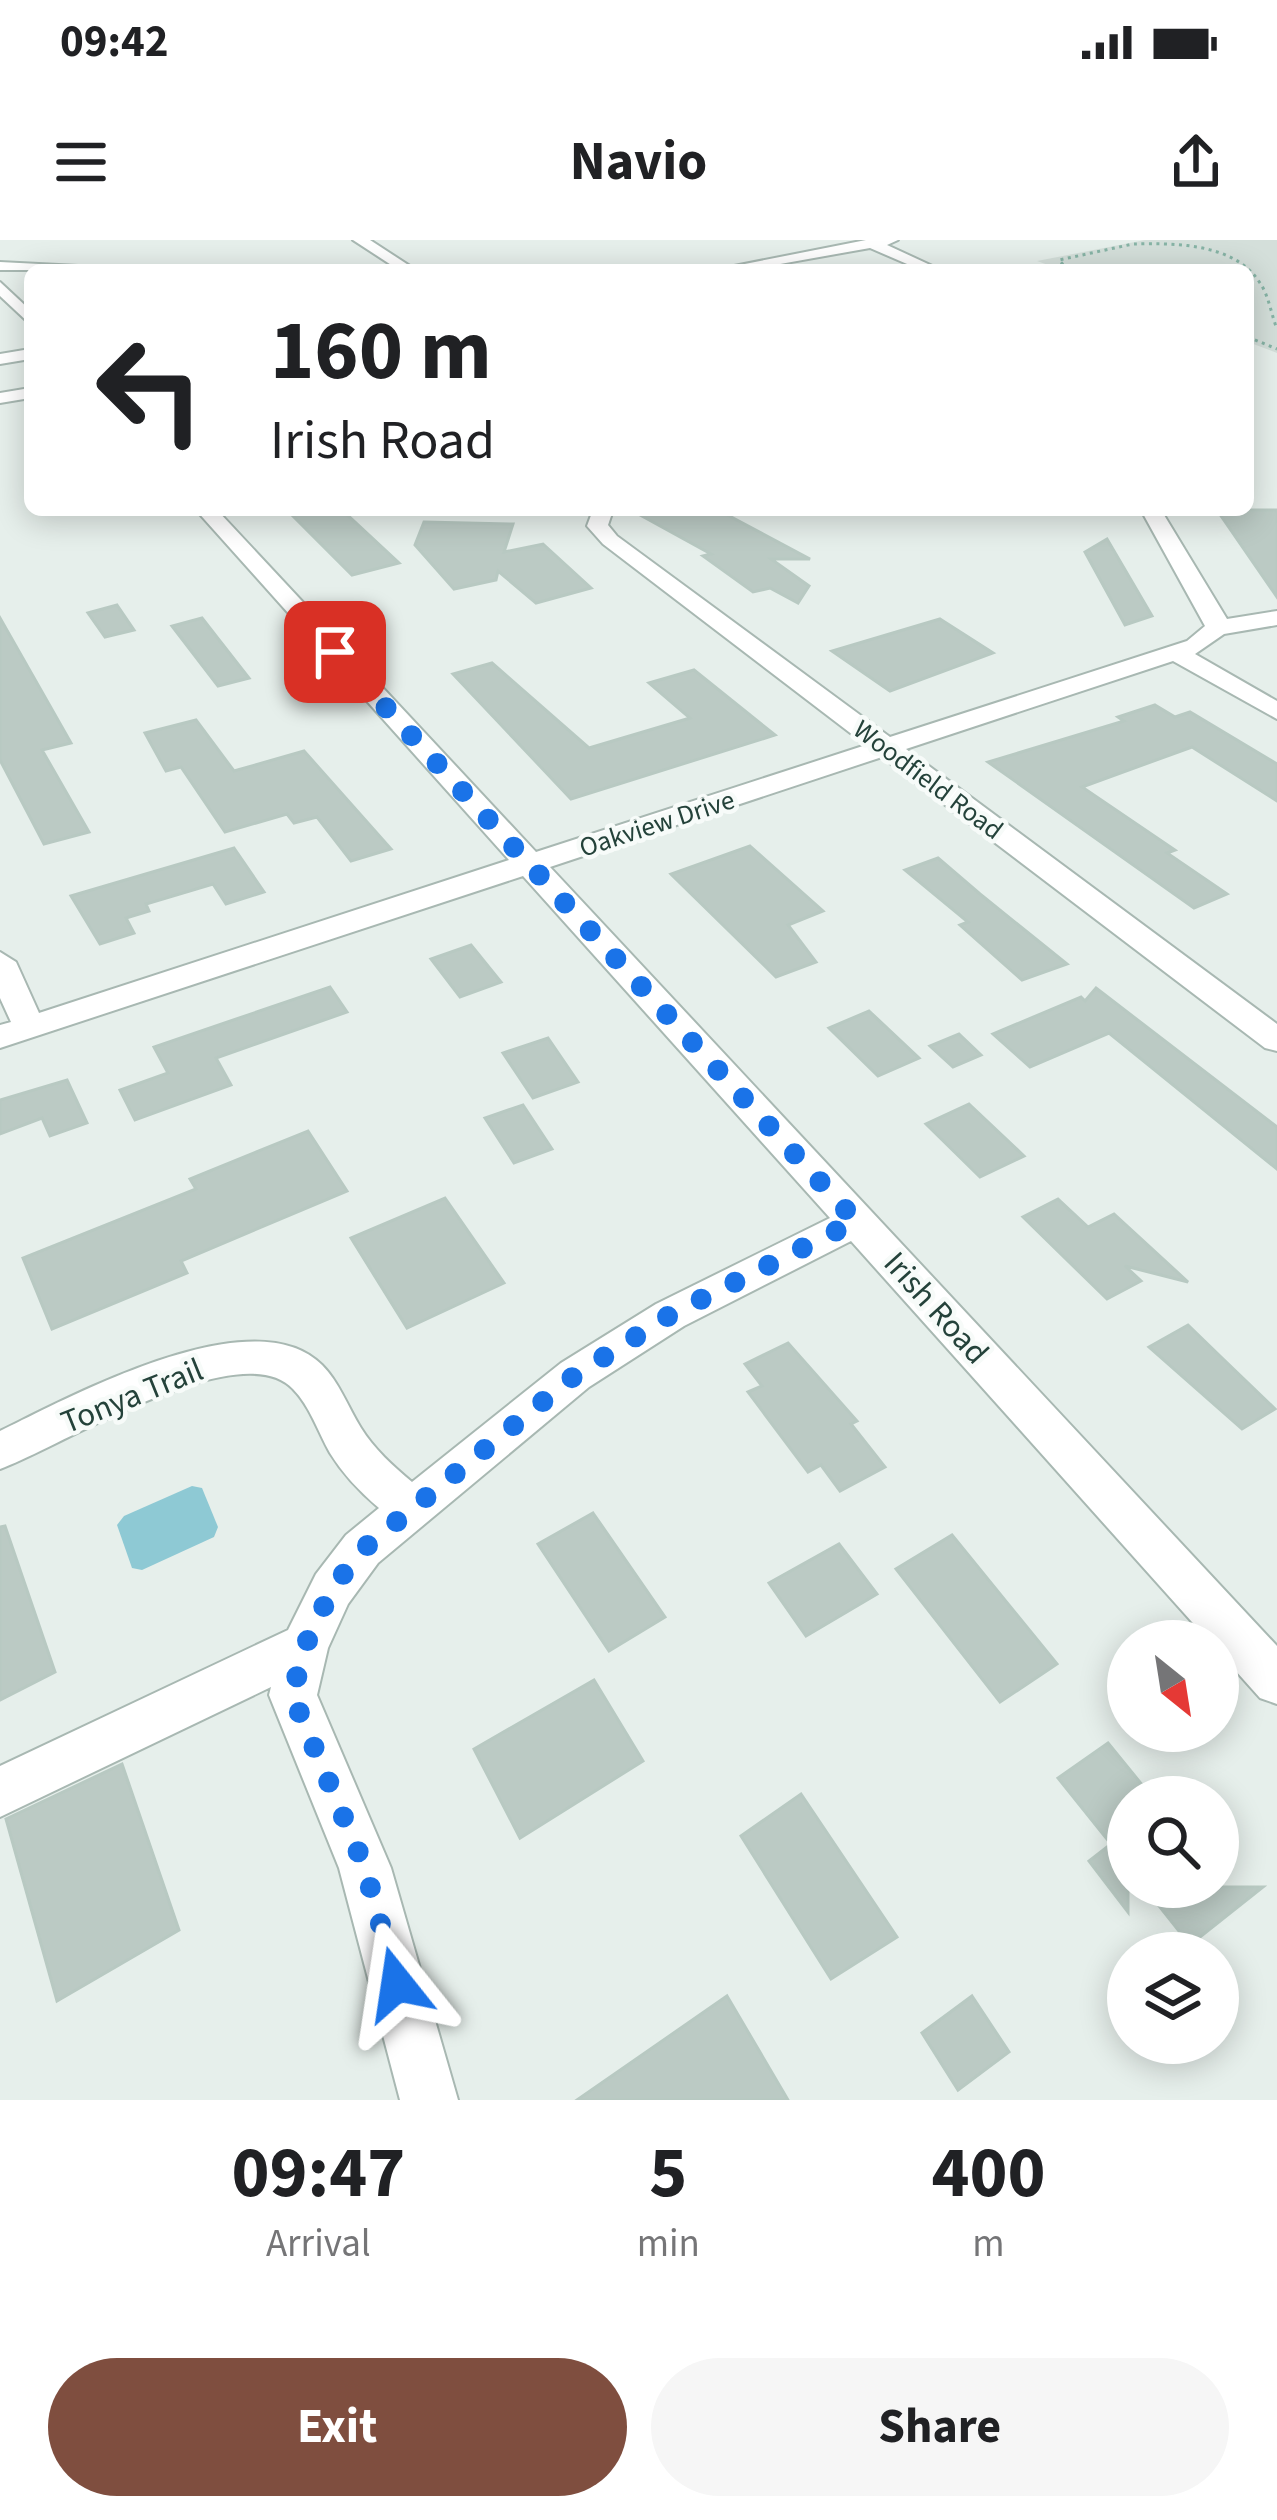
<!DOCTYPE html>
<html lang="en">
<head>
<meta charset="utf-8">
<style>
  body { margin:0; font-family:"Source Sans 3",sans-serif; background:#f6f6f6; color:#202124; height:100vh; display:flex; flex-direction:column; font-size:45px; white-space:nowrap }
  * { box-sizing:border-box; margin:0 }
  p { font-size:39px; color:#757577 }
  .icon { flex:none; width:66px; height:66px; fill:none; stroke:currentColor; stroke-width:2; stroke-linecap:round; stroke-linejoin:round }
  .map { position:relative; height:1860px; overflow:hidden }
  .sheet { display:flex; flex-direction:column; background:#fff; flex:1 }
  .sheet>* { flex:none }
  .guide { position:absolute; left:24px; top:24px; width:1230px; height:252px; border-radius:18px; box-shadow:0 6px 30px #0003; background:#fff; color:#202124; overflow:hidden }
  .needle { width:78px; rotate:150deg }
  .tools { position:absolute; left:1107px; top:1380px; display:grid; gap:24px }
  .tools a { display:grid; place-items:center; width:132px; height:132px; border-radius:50%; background:#fff; box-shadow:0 6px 30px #0003; font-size:60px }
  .pin { position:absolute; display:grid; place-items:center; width:102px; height:102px; color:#fff; margin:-51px; border-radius:24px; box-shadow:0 6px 18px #0006 }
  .me { position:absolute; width:132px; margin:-66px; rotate:345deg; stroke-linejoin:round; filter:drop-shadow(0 0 9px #0008) }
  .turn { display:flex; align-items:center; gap:42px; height:252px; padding:0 48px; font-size:54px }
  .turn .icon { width:156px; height:156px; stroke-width:2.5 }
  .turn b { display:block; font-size:84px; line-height:102px }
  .eta { display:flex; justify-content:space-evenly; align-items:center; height:204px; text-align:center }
  .eta b { font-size:72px; font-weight:700; line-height:84px }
  .cta { display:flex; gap:24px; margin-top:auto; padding:24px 48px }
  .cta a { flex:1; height:138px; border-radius:72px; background:#7f4e3f; color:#fff; font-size:48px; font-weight:700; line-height:138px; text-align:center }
  .cta a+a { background:#f6f6f6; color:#202124 }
  .status { display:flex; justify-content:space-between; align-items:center; height:84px; padding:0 60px; background:#fff; direction:ltr }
  .status svg { height:33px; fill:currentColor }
  header { display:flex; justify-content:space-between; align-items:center; height:156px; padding:0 48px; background:#fff; font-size:54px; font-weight:700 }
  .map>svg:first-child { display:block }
</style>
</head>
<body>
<div class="status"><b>09:42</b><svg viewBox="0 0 49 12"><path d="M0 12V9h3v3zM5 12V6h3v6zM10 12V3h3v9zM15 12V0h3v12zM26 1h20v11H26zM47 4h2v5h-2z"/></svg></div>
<header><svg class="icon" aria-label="menu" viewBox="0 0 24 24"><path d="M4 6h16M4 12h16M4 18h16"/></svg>Navio<svg class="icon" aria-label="share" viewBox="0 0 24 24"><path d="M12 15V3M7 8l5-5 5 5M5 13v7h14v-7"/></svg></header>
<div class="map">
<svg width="1277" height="1860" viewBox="0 0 1277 1860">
  <rect width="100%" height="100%" fill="#e6efeb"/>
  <path fill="#d4dfda" d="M1145,0H1277V113L1248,102V30H1062L1037,21Z"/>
  <path fill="#8ec9d4" d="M192,1246L202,1248L218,1287L214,1297L142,1330L132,1328L117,1285L124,1276Z"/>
  <g fill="#bbcac4" stroke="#b8c9c2" stroke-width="3">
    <path d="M287,270H342L399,323L352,335Z"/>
    <path d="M631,270H718L810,319H771L809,346L798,363L770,348L753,352L703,316L711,314Z"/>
    <path d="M1217,270H1277V357Z"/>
    <path d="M424,282L513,284L504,312L543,304L591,348L536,363L498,331L496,340L454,349L415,305Z"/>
    <path d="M1107,299L1152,376L1125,385L1085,312Z"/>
    <path d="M117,365L134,390L105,397L88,373Z"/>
    <path d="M0,378L71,503L42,510L89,592L44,604L0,520Z"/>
    <path d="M202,378L216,396L249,438L218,446L172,386Z"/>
    <path d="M940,379L993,413L890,451L832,411Z"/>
    <path d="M492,423L589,508L690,478L649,443L694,430L775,495L571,559L453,434Z"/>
    <path d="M1155,465L1175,477L1190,472L1277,524V561L1192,507L1082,547L1175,610L1167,613L1227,654L1194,668L988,522L1124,481L1118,477Z"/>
    <path d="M196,480L234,531L304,511L391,609L351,621L317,577L294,583L287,574L225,592L181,527L166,531L145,493Z"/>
    <path d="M750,606L823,671L788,685L816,722L776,737L671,634Z"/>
    <path d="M234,608L264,652L226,664L213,644L146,664L149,671L126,678L134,693L100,704L71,656Z"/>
    <path d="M938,618L980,654L1067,724L1022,740L960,685L968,682L905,630Z"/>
    <path d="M471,705L501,742L460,757L431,719Z"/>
    <path d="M330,747L347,772L216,818L231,845L135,880L120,850L168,833L154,807Z"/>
    <path d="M1096,748L1277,887V929L1109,793L1030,827L993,794L1081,757L1085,761Z"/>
    <path d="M869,771L919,818L878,836L829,788Z"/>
    <path d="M959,794L981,815L953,827L930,806Z"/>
    <path d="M548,798L578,842L533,858L503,813Z"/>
    <path d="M67,840L87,883L50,896L42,878L0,894V860Z"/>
    <path d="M969,864L1024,916L980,937L926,884Z"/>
    <path d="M523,865L552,909L514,923L485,878Z"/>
    <path d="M308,891L347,951L181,1021L187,1033L52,1089L23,1018L196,949L190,939Z"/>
    <path d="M445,958L504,1043L407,1088L351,998Z"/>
    <path d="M1058,959L1088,987L1114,974L1188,1042L1125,1026L1141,1041L1107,1059L1023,977Z"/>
    <path d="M1188,1085L1221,1117L1275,1169L1242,1189L1149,1107Z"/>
    <path d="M788,1103L857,1181L851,1184L885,1227L840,1251L821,1225L808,1232L748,1152L762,1146L745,1124Z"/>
    <path d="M593,1273L665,1377L609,1411L538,1304Z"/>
    <path d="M5,1286L55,1432L0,1460V1287Z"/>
    <path d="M952,1295L1057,1424L1000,1462L896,1329Z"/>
    <path d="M839,1304L877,1354L806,1396L769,1343Z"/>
    <path d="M594,1440L643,1521L520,1598L474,1509Z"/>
    <path d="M1108,1503L1152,1557H1128V1672L1089,1621L1111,1604L1058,1538Z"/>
    <path d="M122,1524L179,1690L57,1761L6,1579Z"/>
    <path d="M801,1554L897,1697L831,1739L741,1596Z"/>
    <path d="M1144,1647H1263L1190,1705Z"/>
    <path d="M727,1756L788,1860H577Z"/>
    <path d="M972,1756L1009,1812L958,1850L922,1793Z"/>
  </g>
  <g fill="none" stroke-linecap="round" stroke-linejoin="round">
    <defs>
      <g id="minor">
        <path d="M353,0H370L416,30H399Z"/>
        <path d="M866,0H898L887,5L941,30H921L870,8L746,30H714Z"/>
        <path d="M0,22L78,26L85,30H0Z"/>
        <path d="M0,42L30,70V84L0,56Z"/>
        <path d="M30,109V119L0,124V114Z"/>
        <path d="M30,148V158L0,163V153Z"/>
        <path d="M196,270H217L536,612L866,505L603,304L587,286L593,270H613L608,285L617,296L890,497L1187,401L1205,386L1141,270H1161L1227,379L1277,371V385L1224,394L1195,414L1277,461V479L1173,421L906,509L1277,784V811L1265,808L882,517L550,627L1277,1406V1464L1260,1458L1218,1411V1401H1209L851,1001L684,1086L589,1147L378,1323L348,1364L328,1408L317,1455L391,1628L458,1860H400L339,1628L269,1455L271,1447L0,1577V1526L288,1390L316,1334L346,1295L379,1268C360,1252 343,1234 330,1213C318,1192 310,1166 293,1149C240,1093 59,1208 0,1229V1191C70,1157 254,1056 322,1125C339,1142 348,1167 361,1188C374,1209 393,1226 412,1242L561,1123L656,1064L830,978L523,636L0,808V785L11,782L0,758V712L16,722L39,773L509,620Z"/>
      </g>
    </defs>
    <use href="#minor" stroke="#a8b8b2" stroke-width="4"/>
    <g stroke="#86b3a5" stroke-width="3" stroke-dasharray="3 4.5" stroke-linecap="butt">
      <path d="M1134,4C1175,3 1235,3 1260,43C1269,56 1271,74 1277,89"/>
      <path d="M1068,30L1059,20L1133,4"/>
      <path d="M1248,97L1277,109"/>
    </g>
    <use href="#minor" fill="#fff" fill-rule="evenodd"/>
  </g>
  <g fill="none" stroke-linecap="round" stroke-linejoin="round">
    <path stroke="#1a73e8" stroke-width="21" stroke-dasharray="0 37.8" d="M335,412L856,981L670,1075L574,1136L362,1310L332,1349L305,1406L292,1455L365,1628L397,1744"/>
  </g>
  <g text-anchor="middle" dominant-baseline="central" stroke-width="9" stroke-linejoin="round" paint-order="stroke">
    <g font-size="27" fill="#24423a" stroke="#f7fbf9">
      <text transform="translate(928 540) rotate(37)">Woodfield Road</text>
      <text transform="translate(657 584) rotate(-18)">Oakview Drive</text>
    </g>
    <g font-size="33" fill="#24423a" stroke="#f7fbf9">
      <text transform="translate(936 1068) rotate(48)">Irish Road</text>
      <text transform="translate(132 1156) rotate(-22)">Tonya Trail</text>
    </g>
  </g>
</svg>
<div class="tools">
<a><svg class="needle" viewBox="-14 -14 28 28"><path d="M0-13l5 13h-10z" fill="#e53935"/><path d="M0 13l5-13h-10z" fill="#757577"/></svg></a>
<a><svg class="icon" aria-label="search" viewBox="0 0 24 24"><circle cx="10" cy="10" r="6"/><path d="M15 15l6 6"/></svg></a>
<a><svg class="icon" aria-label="layers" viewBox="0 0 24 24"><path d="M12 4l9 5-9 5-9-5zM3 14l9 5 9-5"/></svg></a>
</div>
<div class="pin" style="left:335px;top:412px;background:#d93025"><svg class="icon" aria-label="arrive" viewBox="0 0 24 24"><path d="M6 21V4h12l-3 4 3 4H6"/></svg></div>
<svg class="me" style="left:397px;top:1744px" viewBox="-20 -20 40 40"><path d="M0-17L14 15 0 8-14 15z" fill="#1a73e8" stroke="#fff" stroke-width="4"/></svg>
<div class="guide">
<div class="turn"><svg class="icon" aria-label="left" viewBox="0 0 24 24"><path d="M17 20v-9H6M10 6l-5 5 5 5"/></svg><div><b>160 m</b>Irish Road</div></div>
</div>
</div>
<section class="sheet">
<div class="eta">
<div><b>09:47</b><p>Arrival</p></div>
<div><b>5</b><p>min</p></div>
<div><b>400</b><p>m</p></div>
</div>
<div class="cta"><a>Exit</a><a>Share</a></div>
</section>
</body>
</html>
